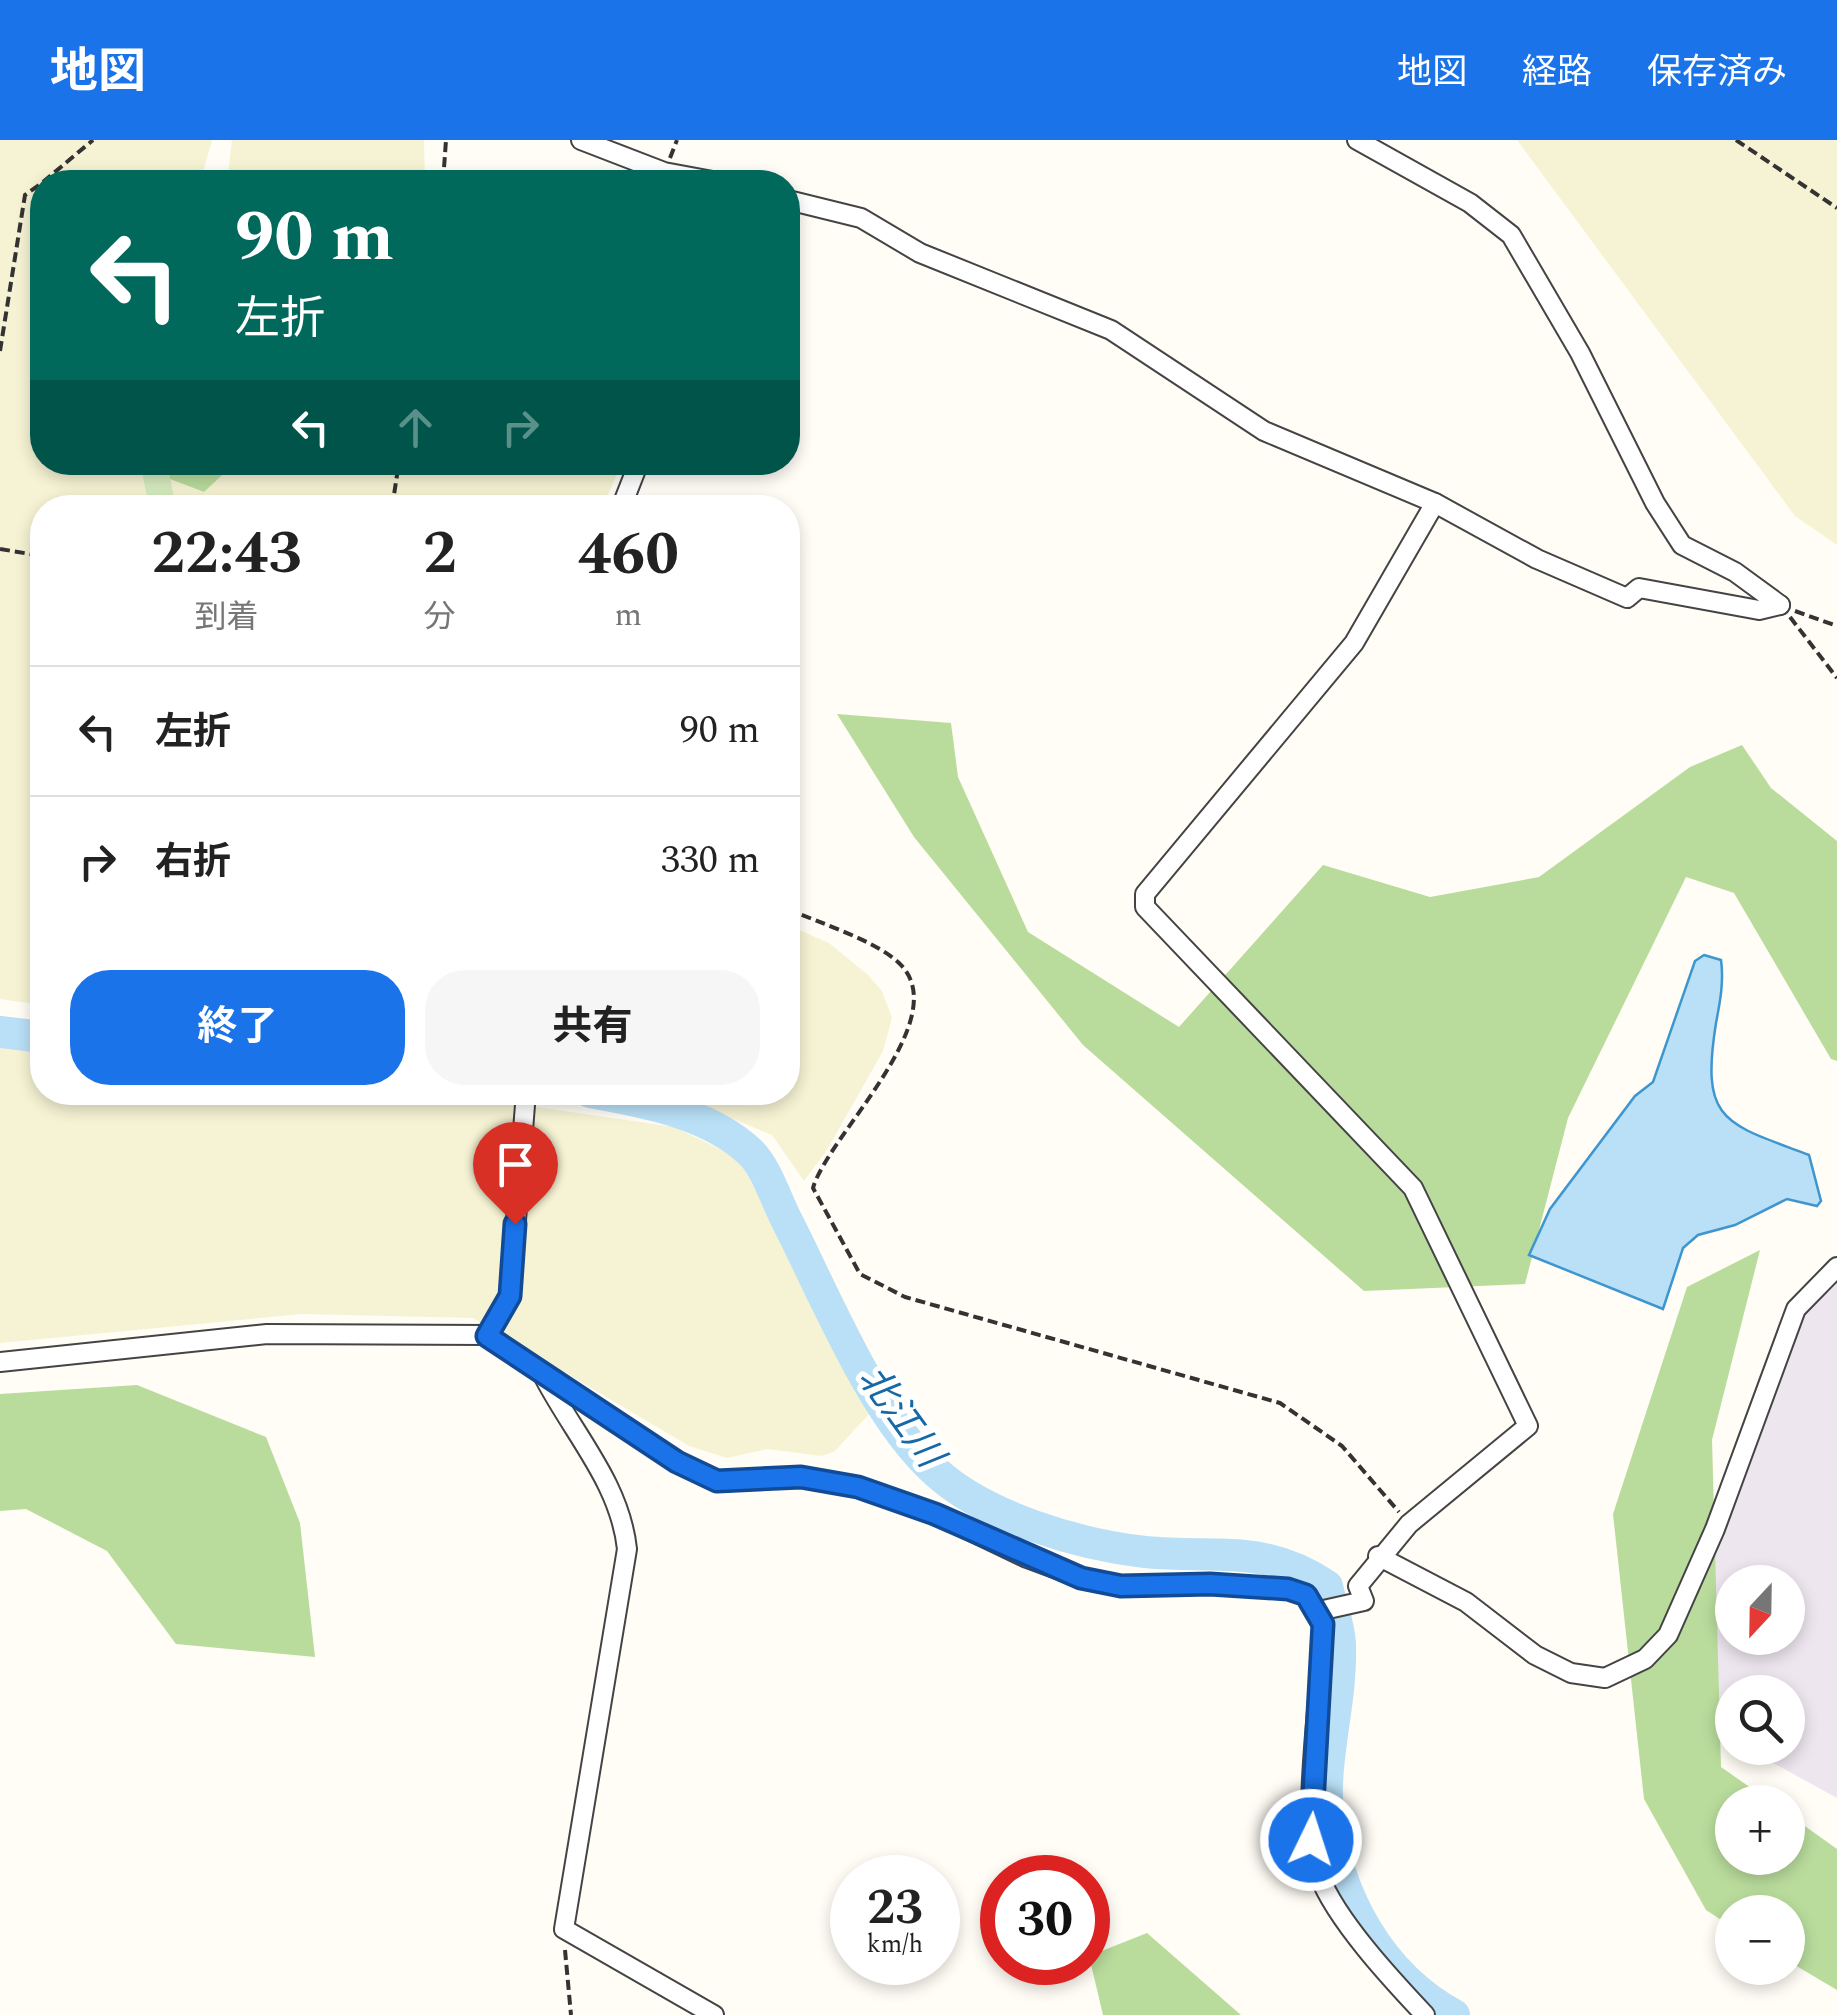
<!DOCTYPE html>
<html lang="ja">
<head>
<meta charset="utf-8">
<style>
  body { margin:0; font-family:Spectral,"Noto Sans JP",serif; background:#f6f6f6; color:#222; height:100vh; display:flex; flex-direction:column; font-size:38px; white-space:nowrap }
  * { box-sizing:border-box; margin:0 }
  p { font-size:32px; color:#767676 }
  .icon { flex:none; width:55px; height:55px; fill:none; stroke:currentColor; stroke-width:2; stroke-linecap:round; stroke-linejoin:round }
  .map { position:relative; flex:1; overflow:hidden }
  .drawer { position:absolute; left:30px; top:355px; width:770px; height:610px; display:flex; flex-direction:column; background:#fff; border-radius:40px; box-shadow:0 5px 15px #0003 }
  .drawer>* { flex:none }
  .hud { position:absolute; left:30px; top:30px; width:770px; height:305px; border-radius:40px; box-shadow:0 5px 15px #0003; background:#00695c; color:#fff; overflow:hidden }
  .needle { width:65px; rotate:202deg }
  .buttons { position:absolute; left:1715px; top:1425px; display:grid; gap:20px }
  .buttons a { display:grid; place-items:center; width:90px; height:90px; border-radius:50%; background:#fff; box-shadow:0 5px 15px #0003; font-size:50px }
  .speed { position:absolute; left:830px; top:1715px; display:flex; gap:20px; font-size:50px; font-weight:700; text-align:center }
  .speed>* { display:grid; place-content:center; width:130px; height:130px; border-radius:50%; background:#fff; box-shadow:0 5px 15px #0003; line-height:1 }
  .speed small { font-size:25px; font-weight:400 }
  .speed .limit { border:15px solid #d22; background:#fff; color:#111 }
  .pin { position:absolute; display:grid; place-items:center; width:85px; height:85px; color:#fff; margin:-102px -42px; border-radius:50% 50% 50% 0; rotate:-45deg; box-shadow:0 0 10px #0007 }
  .pin .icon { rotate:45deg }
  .me { position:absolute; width:110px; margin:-55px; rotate:4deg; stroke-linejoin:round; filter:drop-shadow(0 0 8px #0008) }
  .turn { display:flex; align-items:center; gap:35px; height:210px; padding:0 40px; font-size:45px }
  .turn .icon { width:130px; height:130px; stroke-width:2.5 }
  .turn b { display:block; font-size:70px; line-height:85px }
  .lanes { display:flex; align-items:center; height:95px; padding:0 40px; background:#0003; justify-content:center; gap:50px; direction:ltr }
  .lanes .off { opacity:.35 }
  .eta { display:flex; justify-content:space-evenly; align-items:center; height:170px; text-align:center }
  .eta b { font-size:60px; font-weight:700; line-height:70px }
  .button { display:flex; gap:20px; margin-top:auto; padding:20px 40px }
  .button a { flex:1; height:115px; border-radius:40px; background:#1a73e8; color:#fff; font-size:40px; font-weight:700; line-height:115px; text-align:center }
  .button a+a { background:#f6f6f6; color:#222 }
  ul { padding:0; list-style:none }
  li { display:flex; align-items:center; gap:30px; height:130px; padding:0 40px; border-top:2px solid #e0e0e0 }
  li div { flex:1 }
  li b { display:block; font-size:38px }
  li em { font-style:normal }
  header { display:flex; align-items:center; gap:60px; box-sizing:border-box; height:140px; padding:0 50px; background:#1a73e8; color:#fff }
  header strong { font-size:48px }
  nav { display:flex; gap:55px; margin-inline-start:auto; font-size:35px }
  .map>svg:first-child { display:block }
</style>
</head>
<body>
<header>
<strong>地図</strong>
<nav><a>地図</a><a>経路</a><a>保存済み</a></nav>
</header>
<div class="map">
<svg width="1837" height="1875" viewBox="0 0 1837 1875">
  <rect width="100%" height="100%" fill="#fffdf5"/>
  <path fill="#eee6ef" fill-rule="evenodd" d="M1837,1127V1658L1746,1608H1788V1552H1732V1599L1668,1495L1796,1169ZM1732,1442H1788V1498H1732Z"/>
  <g fill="#f6f3d4">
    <path d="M0,0H212L200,42H42V322L140,323L149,367L42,368V865L0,859Z"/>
    <path d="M232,0H424L425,42H227Z"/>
    <path d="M1517,0H1837V405L1795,376Z"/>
    <path d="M235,322L622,323L602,368L176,367L170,339L204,352Z"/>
    <path d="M788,785L829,803L868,835L882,851L892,878L883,911L827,1010L804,1041L772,995L670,953L788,952Z"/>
    <path d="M0,904L42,910V952L154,953L153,964L196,952H434L674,987L737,1017L875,1262L871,1272L835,1311L822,1316L767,1309L727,1318L689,1306L473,1178L302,1174L0,1203Z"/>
  </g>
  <path fill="#d5ebbd" d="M140,323H167L176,367H149Z"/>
  <g fill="#b9dc9c">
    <path d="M167,322H235V323L204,352L170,339Z"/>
    <path d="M837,574L951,583L958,637L1028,792L1179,887L1323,725L1430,757L1539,737L1690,627L1742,605L1771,648L1837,701V921L1831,919L1734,753L1686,737L1568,978L1525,1144L1364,1151L1083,905L914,697Z"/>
    <path d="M1760,1110L1712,1300L1721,1627L1771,1662H1732V1718H1788V1674L1837,1709V1850L1788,1821V1772H1732V1787L1706,1770L1644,1659L1613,1374L1687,1147Z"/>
    <path d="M137,1245L266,1297L300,1383L315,1517L176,1504L107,1411L26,1369L0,1371V1254Z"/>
    <path d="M1147,1793L1241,1875H1103L1089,1816Z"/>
  </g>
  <path fill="#b9e0f7" stroke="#3f96cf" stroke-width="2.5" d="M1704,815L1721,820C1724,842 1720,862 1716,883C1700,983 1725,983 1809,1015L1821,1061L1817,1066L1787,1059L1735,1085L1698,1095L1683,1108L1663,1169L1529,1115L1550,1069L1635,956L1653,942L1695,821Z"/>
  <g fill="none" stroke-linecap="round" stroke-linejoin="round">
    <g stroke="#b9e0f7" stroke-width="32">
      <path d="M0,892L42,897"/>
      <path d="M590,952C644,962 710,973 751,1013C766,1028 776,1059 786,1079C825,1155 873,1276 936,1332C985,1377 1080,1405 1145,1412C1217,1419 1263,1403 1327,1446C1331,1465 1340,1487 1340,1506C1342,1562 1322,1620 1328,1675C1337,1757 1381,1835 1454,1875"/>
    </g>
    <defs>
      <g id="minor">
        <path d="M581,0L664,32L718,42"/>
        <path d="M1357,0L1470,63L1511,95L1580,213L1655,363L1682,405L1735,432L1780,465"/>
        <path d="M788,60L861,78L920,113L1111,190L1264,291L1435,363L1537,419L1627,458L1639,448L1759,470L1780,465"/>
        <path d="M621,368L639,322"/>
        <path d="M487,1195L510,1157L526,952"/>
        <path d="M0,1222L267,1194L487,1195L677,1323L717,1341L801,1337L858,1347L935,1374L1027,1418L1081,1438L1121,1446L1211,1444L1288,1449L1306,1455L1323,1484C1323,1547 1299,1683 1319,1735C1336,1780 1392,1840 1425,1875"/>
        <path d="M545,1239C575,1296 620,1344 627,1409L564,1789L714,1875"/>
        <path d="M1378,1416L1466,1462L1535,1515L1571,1533L1605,1538L1645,1519L1668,1495L1715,1389L1796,1169L1837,1127"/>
        <path d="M1319,1471L1364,1461L1358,1446L1409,1384L1528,1286L1413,1048L1145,767V754L1354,503L1435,363"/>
      </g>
    </defs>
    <use href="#minor" stroke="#444" stroke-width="22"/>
    <g stroke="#333" stroke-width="4" stroke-dasharray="10 5" stroke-linecap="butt">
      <path d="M1736,0L1837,68"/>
      <path d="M670,18L677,0"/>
      <path d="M43,42L93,0"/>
      <path d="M443,42L446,0"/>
      <path d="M0,211L25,55L42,43"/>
      <path d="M392,368L399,322"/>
      <path d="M0,409L42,416"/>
      <path d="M1795,471L1837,486"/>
      <path d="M1790,477L1837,538"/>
      <path d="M788,769C819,783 875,800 899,823C957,878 828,995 813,1048L860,1134L905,1157L1280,1263L1342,1306L1399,1372"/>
      <path d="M565,1810L571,1875"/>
    </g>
    <use href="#minor" stroke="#fff" stroke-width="18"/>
  </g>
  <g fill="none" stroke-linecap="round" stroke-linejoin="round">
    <defs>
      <path id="route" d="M515,1084L510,1156L487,1196L677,1322L717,1341L801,1337L858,1347L935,1374L1081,1438L1121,1446L1210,1444L1288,1449L1306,1455L1323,1484L1311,1700"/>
    </defs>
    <use href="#route" stroke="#114b97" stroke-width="25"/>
    <use href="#route" stroke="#1a73e8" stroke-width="18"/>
  </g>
  <g text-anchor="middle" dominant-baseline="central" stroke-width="10" stroke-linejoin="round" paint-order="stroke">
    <g font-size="38" font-style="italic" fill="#1768a6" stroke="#fff">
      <text transform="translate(900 1277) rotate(54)">北江川</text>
    </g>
  </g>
</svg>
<div class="buttons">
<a><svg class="needle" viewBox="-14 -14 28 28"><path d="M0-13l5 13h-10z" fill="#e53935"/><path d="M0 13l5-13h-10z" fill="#767676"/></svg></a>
<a><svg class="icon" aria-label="search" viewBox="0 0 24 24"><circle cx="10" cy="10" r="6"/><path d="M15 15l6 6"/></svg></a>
<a>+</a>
<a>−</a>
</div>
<div class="speed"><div>23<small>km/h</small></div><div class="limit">30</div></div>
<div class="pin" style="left:515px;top:1084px;background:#d93025"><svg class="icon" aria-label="arrive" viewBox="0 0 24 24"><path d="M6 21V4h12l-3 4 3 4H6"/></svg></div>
<svg class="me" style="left:1311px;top:1700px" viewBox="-20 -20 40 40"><circle r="17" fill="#1a73e8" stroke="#fff" stroke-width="3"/><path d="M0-11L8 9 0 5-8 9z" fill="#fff"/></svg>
<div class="hud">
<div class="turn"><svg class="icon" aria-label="left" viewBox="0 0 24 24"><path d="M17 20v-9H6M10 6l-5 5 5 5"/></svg><div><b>90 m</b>左折</div></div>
<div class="lanes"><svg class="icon" aria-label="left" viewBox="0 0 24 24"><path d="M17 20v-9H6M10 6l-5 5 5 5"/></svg><svg class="icon off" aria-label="ahead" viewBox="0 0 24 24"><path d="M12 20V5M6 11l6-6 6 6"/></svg><svg class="icon off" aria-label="right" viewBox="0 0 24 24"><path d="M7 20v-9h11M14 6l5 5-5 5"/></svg></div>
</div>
<section class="drawer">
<div class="eta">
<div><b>22:43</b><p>到着</p></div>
<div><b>2</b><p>分</p></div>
<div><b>460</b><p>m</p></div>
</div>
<ul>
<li><svg class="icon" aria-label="left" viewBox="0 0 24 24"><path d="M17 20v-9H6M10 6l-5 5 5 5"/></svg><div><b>左折</b></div><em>90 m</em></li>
<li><svg class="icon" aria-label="right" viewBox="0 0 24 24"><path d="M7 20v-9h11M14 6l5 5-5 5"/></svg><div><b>右折</b></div><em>330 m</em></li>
</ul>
<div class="button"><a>終了</a><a>共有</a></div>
</section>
</div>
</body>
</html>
